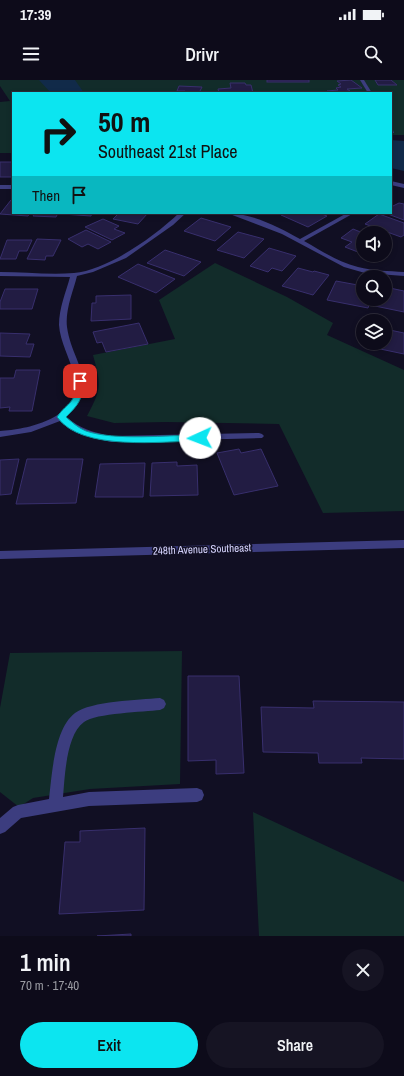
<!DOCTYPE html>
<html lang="en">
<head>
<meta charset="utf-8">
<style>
  body { margin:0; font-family:"Archivo Narrow",sans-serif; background:#161423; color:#f1f3f6; height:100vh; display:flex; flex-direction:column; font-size:15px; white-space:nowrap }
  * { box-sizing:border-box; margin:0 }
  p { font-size:13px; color:#9a9ba2 }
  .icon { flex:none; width:22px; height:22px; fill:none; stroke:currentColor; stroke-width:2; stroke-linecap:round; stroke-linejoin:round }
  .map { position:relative; height:856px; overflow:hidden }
  .drawer { display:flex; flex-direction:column; background:#0d0b1a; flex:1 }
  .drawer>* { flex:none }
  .banner { position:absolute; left:12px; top:12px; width:380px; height:122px; border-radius:0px; box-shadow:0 2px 6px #0003,0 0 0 1px #2d2b39; background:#0ce5f0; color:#111; overflow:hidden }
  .tools { position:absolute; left:356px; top:146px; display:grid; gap:8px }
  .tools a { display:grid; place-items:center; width:36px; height:36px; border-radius:50%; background:#0d0b1a; box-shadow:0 2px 6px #0003,0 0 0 1px #2d2b39; font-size:20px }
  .pin { position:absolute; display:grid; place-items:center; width:34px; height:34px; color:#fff; margin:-17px; border-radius:8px; box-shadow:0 2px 6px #0006 }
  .me { position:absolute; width:44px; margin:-22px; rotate:268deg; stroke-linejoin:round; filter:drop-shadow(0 0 3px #0008) }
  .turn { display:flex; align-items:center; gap:14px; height:84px; padding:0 20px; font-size:18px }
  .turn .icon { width:52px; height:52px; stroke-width:2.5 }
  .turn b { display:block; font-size:28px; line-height:34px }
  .then { display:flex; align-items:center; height:38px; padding:0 20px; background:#0003; gap:8px; font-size:15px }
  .round { display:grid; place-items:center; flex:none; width:42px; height:42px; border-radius:21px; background:#161423 }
  .headline { display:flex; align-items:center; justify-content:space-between; height:68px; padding:0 20px }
  h1 { font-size:24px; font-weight:600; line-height:30px }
  .action { display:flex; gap:8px; margin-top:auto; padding:8px 20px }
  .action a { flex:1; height:46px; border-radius:24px; background:#0ce5f0; color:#111; font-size:16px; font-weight:600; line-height:46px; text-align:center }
  .action a+a { background:#161423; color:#f1f3f6 }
  .status { display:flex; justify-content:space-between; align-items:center; height:28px; padding:0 20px; background:#0d0b1a; direction:ltr }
  .status svg { height:11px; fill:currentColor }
  header { display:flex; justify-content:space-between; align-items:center; height:52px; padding:0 20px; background:#0d0b1a; font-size:18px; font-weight:600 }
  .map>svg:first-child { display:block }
</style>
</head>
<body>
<div class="status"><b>17:39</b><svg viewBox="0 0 49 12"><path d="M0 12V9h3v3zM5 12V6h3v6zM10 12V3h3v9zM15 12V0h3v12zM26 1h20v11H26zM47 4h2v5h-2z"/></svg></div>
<header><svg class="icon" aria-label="menu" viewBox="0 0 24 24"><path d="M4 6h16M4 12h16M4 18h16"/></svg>Drivr<svg class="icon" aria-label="search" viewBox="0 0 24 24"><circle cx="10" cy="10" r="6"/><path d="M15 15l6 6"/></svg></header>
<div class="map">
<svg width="404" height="856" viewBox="0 0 404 856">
  <rect width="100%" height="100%" fill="#110f23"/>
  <g fill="#122c2a">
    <path d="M0,0H404V55H391V13H13V73H0V22L10,21L0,6Z"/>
    <path d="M215,183L287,217L333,243L327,255L404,290V431L323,433L279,344L166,342L114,343L87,336C102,308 101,305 93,275L175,259L159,220Z"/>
    <path d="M182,571L180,704L90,709L33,718L19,727L0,712V628L10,573Z"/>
    <path d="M253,732L404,802V856H259Z"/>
  </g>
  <g fill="#112a49">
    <path d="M39,0H75L84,13H51Z"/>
    <path d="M391,60L404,61V91L391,88Z"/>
  </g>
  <g fill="#221c43" stroke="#382f6d">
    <rect x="267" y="0" width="42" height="2"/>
    <path d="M351,0L362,8L347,9L350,11L340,12L342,13H330L327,11L338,10L336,8L341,7L338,5L341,4L337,1Z"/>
    <path d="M375,0H391L397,5H378Z"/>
    <path d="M230,3H245L246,5H251L253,13H219L218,9L231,8Z"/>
    <path d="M179,6L202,7L199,13H184L185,11H177Z"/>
    <rect x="0" y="82" width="13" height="15"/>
    <path d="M11,120H13V133H30L28,136L0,134Z"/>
    <path d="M399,123L404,124V140L385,133H391V127Z"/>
    <path d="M35,133H58L56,137L33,136Z"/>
    <path d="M63,133H92L91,136L62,134Z"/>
    <path d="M119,133H148L138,144L113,139Z"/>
    <path d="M284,133H319L327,136L308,147L281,135Z"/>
    <path d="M379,134L404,143V155L401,157L365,144Z"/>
    <path d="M201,138L231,147L215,161L184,151Z"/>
    <path d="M103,139L119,146L114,149L125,153L112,160L85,147Z"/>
    <path d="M353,149L363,153V174L345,167L352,162L341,158Z"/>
    <path d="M86,150L111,162L98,169L88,164L82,167L68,159Z"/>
    <path d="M238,152L264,159L244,178L217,170Z"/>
    <path d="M37,159L61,160L53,176H46L45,180L27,179Z"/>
    <path d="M7,160H32L27,171H19L16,179H0Z"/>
    <path d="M269,168L296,176L282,191L272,188L268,192L250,186Z"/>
    <path d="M165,170L201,182L184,196L147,183Z"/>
    <path d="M138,184L175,199L156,213L118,197Z"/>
    <path d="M298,188L313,192L314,191L329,195L313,215L282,206Z"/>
    <path d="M336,201L363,206V219H371L368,228L327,220Z"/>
    <path d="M385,207L404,211V232L375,226L378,219H385Z"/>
    <path d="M5,209H38L32,229H0V222Z"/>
    <path d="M131,215V239L91,241L92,223H96V216Z"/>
    <path d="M139,243L148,264L106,272L102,262L97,263L93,252Z"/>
    <path d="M385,249L404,253V274L366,266L367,263H385Z"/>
    <path d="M0,253L30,254L26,264H34L30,277L0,276Z"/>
    <path d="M16,290H40L32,331H9L10,327L0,328V298H14Z"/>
    <path d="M239,369L241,373L261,369L278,406L234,415L217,373Z"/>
    <path d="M19,379L11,414L0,415V380Z"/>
    <path d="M27,379H83L76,423L16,424Z"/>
    <path d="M177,382V386L197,385L198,415L150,416L152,383Z"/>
    <path d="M145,383L143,417H95L100,384Z"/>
    <path d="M188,596H239L244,693L216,694V680L188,681Z"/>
    <path d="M313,621L404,622V679L361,678L362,683H319L318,673L263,672L261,627L314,628Z"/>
    <path d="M145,748L144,830L59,834L65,762H80V751Z"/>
    <path d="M131,854V856H97Z"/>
  </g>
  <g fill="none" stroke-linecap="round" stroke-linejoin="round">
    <g fill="#3c3d7f" fill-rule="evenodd">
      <path d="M360,0H364L372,13H368Z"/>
      <path d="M391,49L393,50L394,53H391Z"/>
      <path d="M391,101L404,104V108L391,105Z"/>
      <rect x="0" y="105" width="13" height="4"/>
      <path d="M179,133H186L173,145L126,178L93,192L77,196C73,212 65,230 67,247C72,284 102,304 66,337C81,349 92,352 111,356L259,353L262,354L264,356L262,358L111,362L82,355L71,350L60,341L31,352L0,357V351C31,349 84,337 74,295C70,278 60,262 59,245C59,228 66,212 70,197L0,196V192C24,192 50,195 74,193C108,190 155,156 179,133Z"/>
      <path d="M227,133C251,133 279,147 300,159L347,133H354L304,161C322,171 338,182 358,187C373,191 389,191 404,192V196L365,193L344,187L282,154Z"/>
      <path d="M404,460V468L0,479V471Z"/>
      <path d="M160,618L164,620L166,624L164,628L160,630C144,632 96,633 84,642C66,655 65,696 63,717L89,712L197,708L202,710L204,715L202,720L197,722L89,726L21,738L5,752L0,754V738L13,727L18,725L49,719C52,695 54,649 75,633C91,621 139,620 160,618Z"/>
    </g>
  </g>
  <path fill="#0ce5f0" stroke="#08959c" d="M80,298L83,301C83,319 79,324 66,337C72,342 78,348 86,351C115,361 168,355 200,355L204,358L200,361C162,361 82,372 57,337C69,320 75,326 76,301Z"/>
  <g text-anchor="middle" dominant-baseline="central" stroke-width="3" stroke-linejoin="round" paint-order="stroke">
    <g font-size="11" fill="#d5d3fd" stroke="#110f23">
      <text transform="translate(202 469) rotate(-2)">248th Avenue Southeast</text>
    </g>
  </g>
</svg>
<div class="tools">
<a><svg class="icon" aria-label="sound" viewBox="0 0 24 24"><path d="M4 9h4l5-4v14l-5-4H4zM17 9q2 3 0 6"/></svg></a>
<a><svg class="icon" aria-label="search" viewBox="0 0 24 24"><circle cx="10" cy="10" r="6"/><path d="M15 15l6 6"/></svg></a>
<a><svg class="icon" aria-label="layers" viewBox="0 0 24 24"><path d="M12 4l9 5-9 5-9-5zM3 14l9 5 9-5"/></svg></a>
</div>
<div class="pin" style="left:80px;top:301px;background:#d93025"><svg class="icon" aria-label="arrive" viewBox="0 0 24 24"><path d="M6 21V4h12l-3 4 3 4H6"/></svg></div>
<svg class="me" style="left:200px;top:358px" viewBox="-20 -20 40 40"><circle r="19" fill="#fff"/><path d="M0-13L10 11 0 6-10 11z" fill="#0ce5f0"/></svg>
<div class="banner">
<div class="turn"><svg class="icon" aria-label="right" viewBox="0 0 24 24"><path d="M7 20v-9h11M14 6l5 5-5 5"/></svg><div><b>50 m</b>Southeast 21st Place</div></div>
<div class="then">Then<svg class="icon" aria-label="arrive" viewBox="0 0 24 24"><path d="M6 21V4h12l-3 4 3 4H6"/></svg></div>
</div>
</div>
<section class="drawer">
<div class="headline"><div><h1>1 min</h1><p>70 m · 17:40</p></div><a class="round"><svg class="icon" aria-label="close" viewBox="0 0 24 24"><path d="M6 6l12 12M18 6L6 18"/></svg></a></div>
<div class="action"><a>Exit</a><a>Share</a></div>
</section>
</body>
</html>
